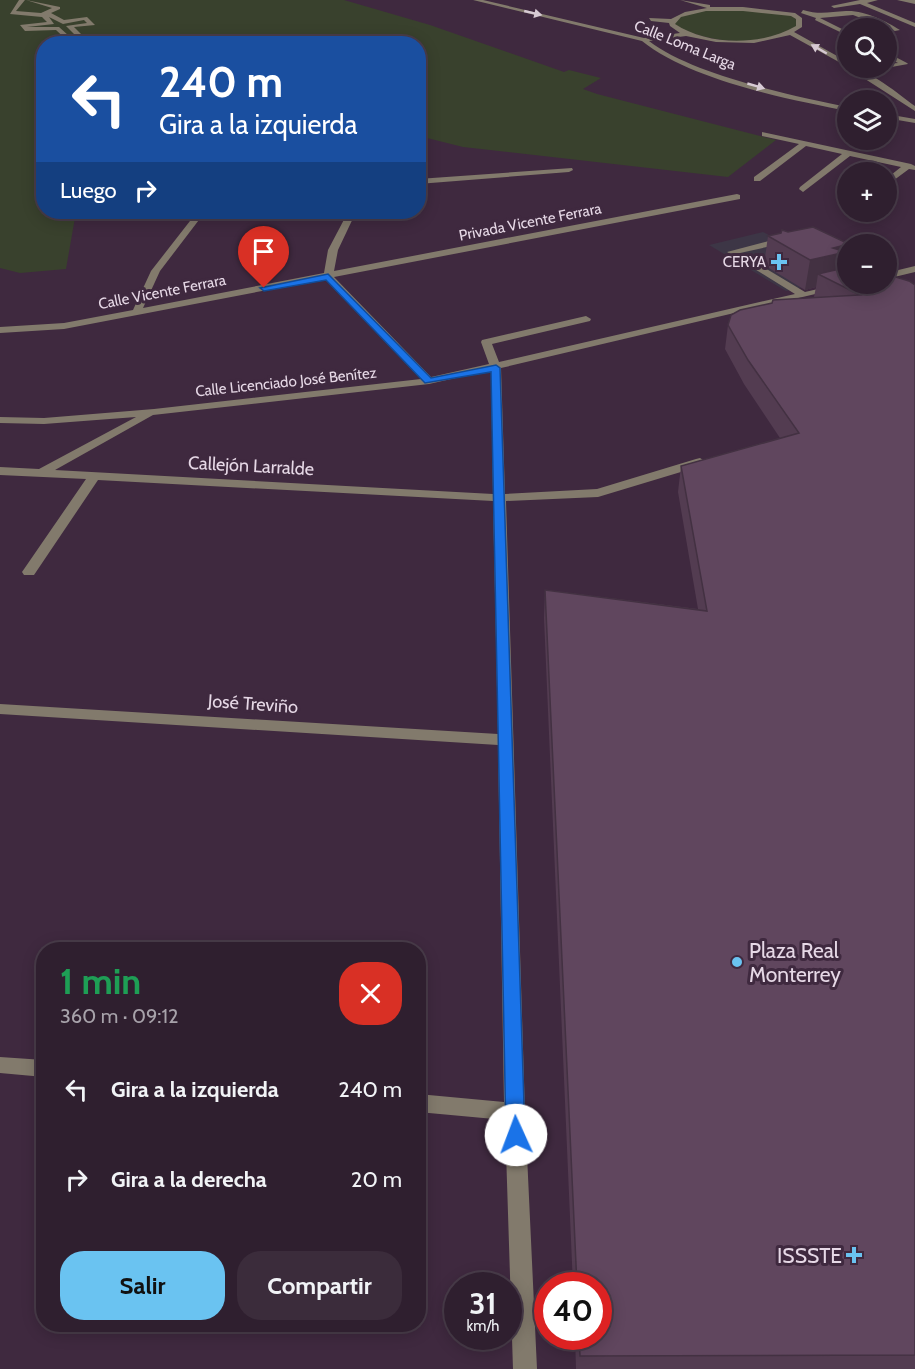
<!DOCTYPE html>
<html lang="es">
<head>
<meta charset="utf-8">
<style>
  body { margin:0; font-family:Cabin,sans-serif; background:#3b2c3b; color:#f1f3f6; height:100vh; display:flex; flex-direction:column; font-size:22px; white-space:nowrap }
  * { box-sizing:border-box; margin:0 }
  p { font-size:20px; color:#a7a2aa }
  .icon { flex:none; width:33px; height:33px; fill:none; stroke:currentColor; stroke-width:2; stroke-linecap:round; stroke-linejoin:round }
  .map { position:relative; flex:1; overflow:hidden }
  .drawer { position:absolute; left:36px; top:942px; width:390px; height:390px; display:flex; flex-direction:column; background:#2f1f2f; border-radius:24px; box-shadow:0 3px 15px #0003,0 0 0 2px #4a3d4b }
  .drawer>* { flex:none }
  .guide { position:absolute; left:36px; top:36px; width:390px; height:183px; border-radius:24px; box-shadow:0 3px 15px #0003,0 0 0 2px #4a3d4b; background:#1a4fa0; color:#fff; overflow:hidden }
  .buttons { position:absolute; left:837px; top:18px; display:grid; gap:12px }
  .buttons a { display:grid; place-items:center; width:60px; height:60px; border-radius:50%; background:#2f1f2f; box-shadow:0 3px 15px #0003,0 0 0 2px #4a3d4b; font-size:30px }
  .speed { position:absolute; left:444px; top:1272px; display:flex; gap:12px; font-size:30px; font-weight:700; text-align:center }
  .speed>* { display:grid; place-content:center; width:78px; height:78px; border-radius:50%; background:#2f1f2f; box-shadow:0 3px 15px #0003,0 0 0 2px #4a3d4b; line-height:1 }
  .speed small { font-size:15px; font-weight:400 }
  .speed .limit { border:9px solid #d22; background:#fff; color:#111 }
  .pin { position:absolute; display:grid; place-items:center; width:51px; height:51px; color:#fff; margin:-62px -26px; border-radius:50% 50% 50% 0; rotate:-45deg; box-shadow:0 0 6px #0007 }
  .pin .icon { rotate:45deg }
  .me { position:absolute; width:66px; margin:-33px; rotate:358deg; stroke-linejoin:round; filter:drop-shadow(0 0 4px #0008) }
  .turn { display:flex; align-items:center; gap:21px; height:126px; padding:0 24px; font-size:27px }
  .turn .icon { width:78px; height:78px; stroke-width:2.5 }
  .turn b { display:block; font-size:42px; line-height:51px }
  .then { display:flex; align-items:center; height:57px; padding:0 24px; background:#0003; gap:12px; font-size:22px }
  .round { display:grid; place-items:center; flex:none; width:63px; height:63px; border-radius:24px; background:#3b2c3b }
  .head { display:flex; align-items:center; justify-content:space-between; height:102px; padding:0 24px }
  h1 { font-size:36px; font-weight:700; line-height:45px; color:#1e9e55 }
  .action { display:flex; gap:12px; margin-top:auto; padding:12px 24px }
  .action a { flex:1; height:69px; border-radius:24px; background:#6ac3f1; color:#111; font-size:24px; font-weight:700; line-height:69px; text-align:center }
  .action a+a { background:#3b2c3b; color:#f1f3f6 }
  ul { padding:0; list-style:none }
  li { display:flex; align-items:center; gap:18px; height:90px; padding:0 24px }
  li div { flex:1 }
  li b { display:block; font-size:22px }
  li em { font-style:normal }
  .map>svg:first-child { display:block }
</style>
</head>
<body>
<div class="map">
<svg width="915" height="1369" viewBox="0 0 915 1369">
  <rect width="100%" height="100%" fill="#3f293f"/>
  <path fill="#3d3646" d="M763,232L847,275V277L786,291L709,245Z"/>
  <g fill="#39412d">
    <path d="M0,0H344L430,25L564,72L569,70L601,78L583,89L597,94L776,140L728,177L463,147L419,136L418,44H44V212H76L66,269L20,273L0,268Z"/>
    <path d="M743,9L793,14L800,21L799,27C754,47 716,45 672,25L677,16L707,10Z"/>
  </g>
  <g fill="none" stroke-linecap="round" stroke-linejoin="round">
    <g fill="#827a6c" fill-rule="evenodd">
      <path d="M19,0H25L16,11L41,13L52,8L26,0L60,7V9L51,13L64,20L87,17L95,25L74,27L91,44H84L66,26L87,23L84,20L63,24L49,17L54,24L27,27H59L78,44H71L56,30L25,31L20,25L47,22L42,17L10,14Z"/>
      <path d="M473,0H483L644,38L680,33L670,26L669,23L651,21L649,18L671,19L685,12L707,8L680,0L710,5V7H743L795,13L802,18V27L794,32L848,62V67L790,35L754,43L716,42L686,36L649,41C693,75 793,96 848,107V111C787,99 690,80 642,41ZM706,11H743L791,16L796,19V26C762,46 708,46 675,24L681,17Z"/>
      <path d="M860,0H878L867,3L915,23V27L860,4L834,8L831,6Z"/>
      <path d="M897,0H915V4Z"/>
      <path d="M803,10C819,15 830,12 846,11C864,10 886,21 900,30L895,31L853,15L820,18L842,29L840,32L815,20L816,18L801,13Z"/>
      <path d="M886,52L907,63L908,64L886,68H884H886V64L898,63L886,57Z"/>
      <path d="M848,68C865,66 900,95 915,106V111Z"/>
      <path d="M886,114L915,119V123L886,118Z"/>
      <path d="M762,132L911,164L915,166V170L909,169L886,186V179L901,167L850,156L803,192L799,189L800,187L842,154L806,146L760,181H754V177L799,144L762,136Z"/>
      <path d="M572,168L573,170L569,172L418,184V179Z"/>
      <path d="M737,194L740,195V199L334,277L431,377L489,364L481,342L482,340L586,316L591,319L590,321L492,344L499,362L795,294L727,252L773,240L778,243L776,245L740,253L805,292L848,282L858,284L501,368L505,494L597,489L696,459L700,458L706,462L704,465L598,497L506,501L525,1112L537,1369H513L505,1120L418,1112V1094L504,1102L498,745L0,714V704L498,734L493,501L98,480L34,575H24L22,572L86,479L0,475V467L39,469L136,417L44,424L0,423V417L44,418L154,409L421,379L325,279L64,329L0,333V327L64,323L133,310L151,271L197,212H205L160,271L143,308L324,273L328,250L348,212H356L338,250L334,271ZM491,370L493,494L55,470L153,415L429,384Z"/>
      <path d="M915,266V272L886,279V273Z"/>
      <path d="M0,1057L44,1060V1077L0,1073Z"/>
    </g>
  </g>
  <path fill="#533c51" d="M768,236L844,268L915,285V1369H576L575,1336H598V1286H573L544,618L545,590L698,609L678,492L681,466L780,438L744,384L725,349L728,325L816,297H814L816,287L805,290L764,265Z"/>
  <path fill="#433142" d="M848,244V250L843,273L818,274L816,287L805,290L810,260L833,248Z"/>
  <g fill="#60465e" stroke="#433142" stroke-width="1.5">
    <path d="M813,227L849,244L833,248L846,252L810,260L768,236L781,233L782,230L788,232Z"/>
    <path d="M848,267V284H886V274L909,281L915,285V1355L580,1356L579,1336H598V1286H577L545,590L707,611L681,466L799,433L748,360L728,325L731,315L740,310L772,303L773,300L860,295L818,274Z"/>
  </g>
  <defs><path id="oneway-solid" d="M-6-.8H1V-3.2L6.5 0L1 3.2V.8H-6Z" transform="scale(1.5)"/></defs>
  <g fill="#d7cad4">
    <use href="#oneway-solid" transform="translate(533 13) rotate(13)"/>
    <use href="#oneway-solid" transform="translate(819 49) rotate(-150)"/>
    <use href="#oneway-solid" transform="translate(756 86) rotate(16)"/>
  </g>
  <path fill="#1a73e8" stroke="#114b97" stroke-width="1.5" d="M328,274L431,378L496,365L500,368L525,1135L522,1141L516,1143L509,1141L506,1135L491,372L425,383L326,280L264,291L260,288Z"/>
  <g fill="#6ac3f1" stroke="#3f293f" stroke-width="2">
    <path d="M776 253h6v6h6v6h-6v6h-6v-6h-6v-6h6z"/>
    <circle cx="737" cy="962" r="6"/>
    <path d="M851 1246h6v6h6v6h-6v6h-6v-6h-6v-6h6z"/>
  </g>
  <g text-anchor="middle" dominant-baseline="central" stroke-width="6" stroke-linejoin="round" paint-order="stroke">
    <g font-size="15" fill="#e6d8e6" stroke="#3f293f">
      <text transform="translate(685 45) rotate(22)">Calle Loma Larga</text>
      <text transform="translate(530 222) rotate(-11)">Privada Vicente Ferrara</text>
      <text transform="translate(162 292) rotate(-11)">Calle Vicente Ferrara</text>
      <text transform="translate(286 382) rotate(-6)">Calle Licenciado José Benítez</text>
    </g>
    <g font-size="15" fill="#e6d8e6" stroke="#3f293f" text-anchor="end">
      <text x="766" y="262">CERYA</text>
    </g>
    <g font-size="18" fill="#e6d8e6" stroke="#3f293f">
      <text transform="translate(251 466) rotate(3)">Callejón Larralde</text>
      <text transform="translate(253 704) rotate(4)">José Treviño</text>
    </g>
    <g font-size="21" fill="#e6d8e6" stroke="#3f293f" text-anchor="start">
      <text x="749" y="950">Plaza Real<tspan x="749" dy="24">Monterrey</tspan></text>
      <text x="842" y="1255" text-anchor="end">ISSSTE</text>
    </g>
  </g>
</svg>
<div class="buttons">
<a><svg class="icon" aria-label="search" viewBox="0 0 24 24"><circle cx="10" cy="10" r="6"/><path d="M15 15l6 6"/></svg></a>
<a><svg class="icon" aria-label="layers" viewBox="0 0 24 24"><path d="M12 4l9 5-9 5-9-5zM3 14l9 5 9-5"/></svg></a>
<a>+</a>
<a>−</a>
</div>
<div class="speed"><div>31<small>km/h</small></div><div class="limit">40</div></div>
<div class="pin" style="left:264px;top:288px;background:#d93025"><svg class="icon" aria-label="arrive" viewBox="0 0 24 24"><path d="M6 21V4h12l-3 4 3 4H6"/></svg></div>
<svg class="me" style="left:516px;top:1135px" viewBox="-20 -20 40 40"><circle r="19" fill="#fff"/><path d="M0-13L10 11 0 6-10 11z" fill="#1a73e8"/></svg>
<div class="guide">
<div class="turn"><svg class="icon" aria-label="left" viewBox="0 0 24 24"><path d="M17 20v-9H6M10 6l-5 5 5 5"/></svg><div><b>240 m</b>Gira a la izquierda</div></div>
<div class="then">Luego<svg class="icon" aria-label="right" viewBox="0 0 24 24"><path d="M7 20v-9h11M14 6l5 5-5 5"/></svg></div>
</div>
<section class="drawer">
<div class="head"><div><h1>1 min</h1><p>360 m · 09:12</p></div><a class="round" style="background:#d93025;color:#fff"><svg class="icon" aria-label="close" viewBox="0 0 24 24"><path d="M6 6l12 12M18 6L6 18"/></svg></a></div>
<ul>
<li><svg class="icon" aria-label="left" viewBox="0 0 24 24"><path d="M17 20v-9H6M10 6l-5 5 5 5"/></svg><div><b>Gira a la izquierda</b></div><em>240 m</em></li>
<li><svg class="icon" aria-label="right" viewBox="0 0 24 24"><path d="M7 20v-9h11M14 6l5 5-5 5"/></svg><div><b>Gira a la derecha</b></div><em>20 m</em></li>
</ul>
<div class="action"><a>Salir</a><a>Compartir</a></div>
</section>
</div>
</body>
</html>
